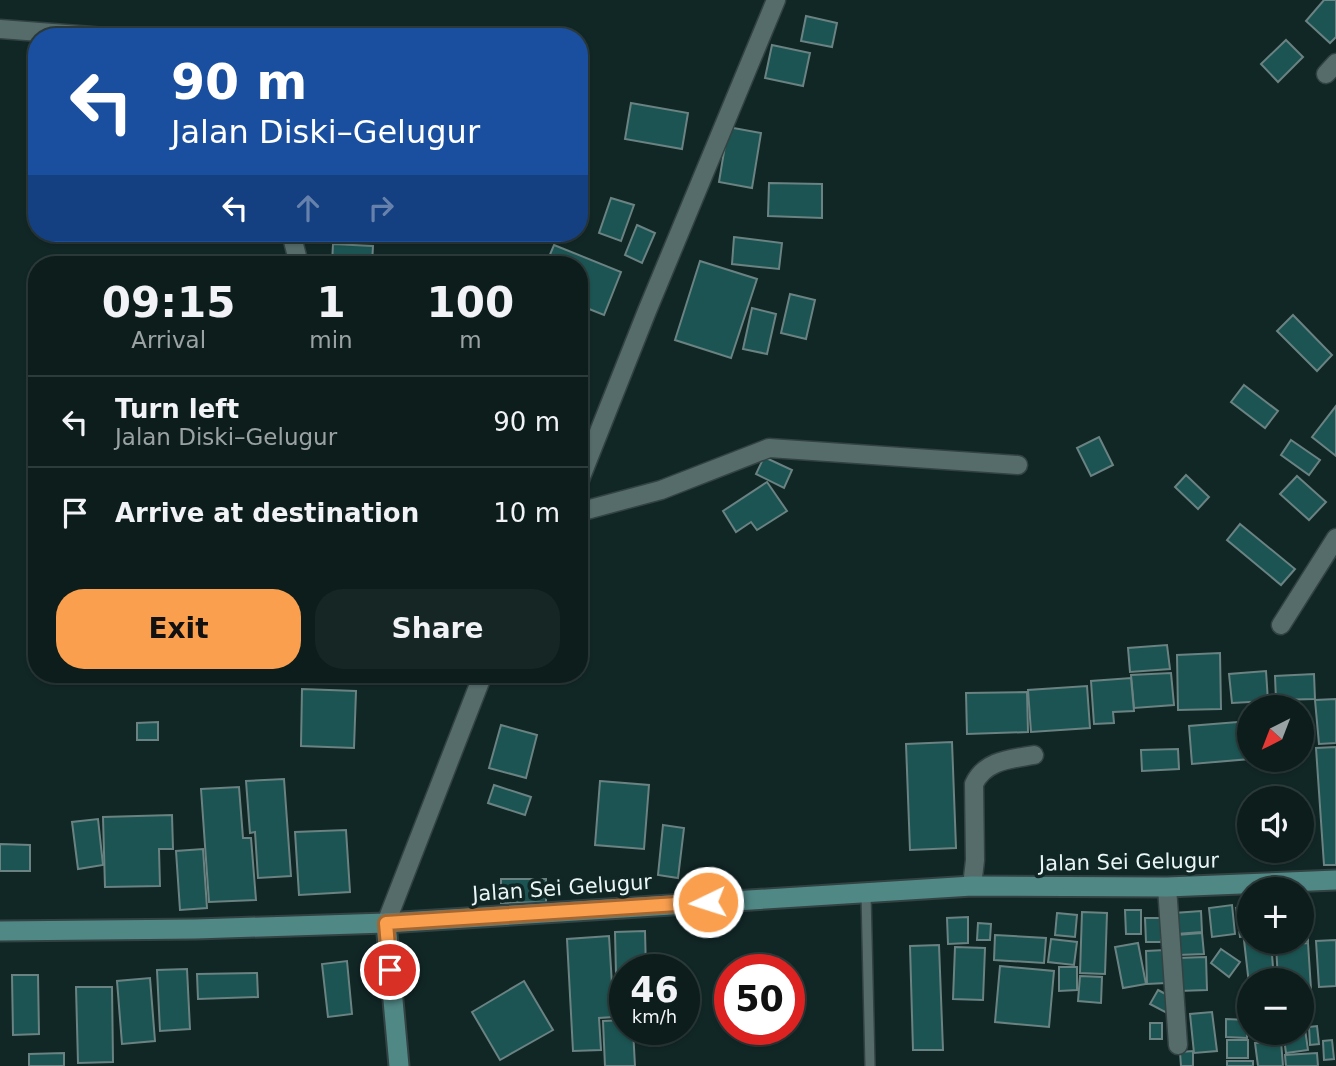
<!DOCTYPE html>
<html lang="en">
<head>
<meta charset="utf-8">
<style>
  body { margin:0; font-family:"DejaVu Sans",sans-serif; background:#162625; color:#f1f3f6; height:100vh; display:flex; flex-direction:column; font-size:26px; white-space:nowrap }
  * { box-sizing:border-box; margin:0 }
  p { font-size:23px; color:#9aa2a3 }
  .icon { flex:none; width:38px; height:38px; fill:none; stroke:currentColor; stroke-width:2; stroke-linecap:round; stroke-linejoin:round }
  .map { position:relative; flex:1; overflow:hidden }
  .sheet { position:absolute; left:28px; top:256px; width:560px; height:427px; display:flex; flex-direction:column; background:#0d1d1c; border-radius:28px; box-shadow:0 2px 5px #0004,0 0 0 2px #2d3b3b }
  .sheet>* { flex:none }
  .top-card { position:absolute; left:28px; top:28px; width:560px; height:214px; border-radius:28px; box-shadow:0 2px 5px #0004,0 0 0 2px #2d3b3b; background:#1a4fa0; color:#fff; overflow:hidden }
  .needle { width:46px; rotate:222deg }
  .controls { position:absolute; left:1237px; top:695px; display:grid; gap:14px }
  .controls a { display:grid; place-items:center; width:77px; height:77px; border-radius:50%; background:#0d1d1c; box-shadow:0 2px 5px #0004,0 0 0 2px #2d3b3b; font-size:35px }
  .speed { position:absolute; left:609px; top:954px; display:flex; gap:14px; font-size:35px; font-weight:700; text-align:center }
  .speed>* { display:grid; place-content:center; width:91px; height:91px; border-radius:50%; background:#0d1d1c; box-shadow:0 2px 5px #0004,0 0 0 2px #2d3b3b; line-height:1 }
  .speed small { font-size:18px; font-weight:400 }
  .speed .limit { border:10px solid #d22; background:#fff; color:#111 }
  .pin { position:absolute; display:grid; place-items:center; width:60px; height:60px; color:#fff; margin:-30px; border:4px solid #fff; border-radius:50%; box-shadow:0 2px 7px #0007 }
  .me { position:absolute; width:77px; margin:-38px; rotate:266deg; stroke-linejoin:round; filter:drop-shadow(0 0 5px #0008) }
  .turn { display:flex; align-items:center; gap:24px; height:147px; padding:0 28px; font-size:32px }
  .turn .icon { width:91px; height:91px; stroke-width:2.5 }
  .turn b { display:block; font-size:49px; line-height:60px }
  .lanes { display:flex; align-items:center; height:66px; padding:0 28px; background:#0003; justify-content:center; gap:35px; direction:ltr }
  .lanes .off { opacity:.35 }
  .eta { display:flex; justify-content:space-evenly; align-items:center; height:119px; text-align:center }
  .eta b { font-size:42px; font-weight:700; line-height:49px }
  .button { display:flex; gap:14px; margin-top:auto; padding:14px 28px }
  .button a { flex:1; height:80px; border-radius:28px; background:#fa9f4e; color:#111; font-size:28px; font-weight:700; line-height:80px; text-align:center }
  .button a+a { background:#162625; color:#f1f3f6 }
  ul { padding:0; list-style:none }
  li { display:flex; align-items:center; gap:21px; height:91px; padding:0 28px; border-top:2px solid #2d3b3b }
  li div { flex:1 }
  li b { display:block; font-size:26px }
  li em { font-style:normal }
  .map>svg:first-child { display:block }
</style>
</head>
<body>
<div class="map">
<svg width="1336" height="1066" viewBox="0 0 1336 1066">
  <rect width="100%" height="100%" fill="#112726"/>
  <g fill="#1b5452" stroke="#6a8281" stroke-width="2">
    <path d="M1324,0H1336V37L1330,43L1306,21Z"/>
    <path d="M806,16L837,23L832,47L801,41Z"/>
    <path d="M1286,40L1303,57L1278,82L1261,64Z"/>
    <path d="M772,45L810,53L803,86L765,78Z"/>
    <path d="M631,103L688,113L682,149L625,139Z"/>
    <path d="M728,127L761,133L752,188L719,182Z"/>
    <path d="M769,183L822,184V218L768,216Z"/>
    <path d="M611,198L634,205L621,241L599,233Z"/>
    <path d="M637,225L655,233L642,263L625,255Z"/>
    <path d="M531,233H549L538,242Z"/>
    <path d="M734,237L782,243L779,269L732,264Z"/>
    <path d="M333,244L373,246L372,264H332Z"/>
    <path d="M554,245L621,272L604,315L579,305V264H546Z"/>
    <path d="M700,261L757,279L731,358L675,340Z"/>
    <path d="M790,294L815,300L806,339L781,333Z"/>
    <path d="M752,308L776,314L767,354L743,349Z"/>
    <path d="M1293,315L1332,355L1317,371L1277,331Z"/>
    <path d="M1244,385L1278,411L1265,428L1231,402Z"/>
    <path d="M1336,406V456L1312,437Z"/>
    <path d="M1099,437L1113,465L1091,476L1077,448Z"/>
    <path d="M1291,440L1320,460L1309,475L1281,455Z"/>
    <path d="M764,457L792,470L784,488L756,474Z"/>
    <path d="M1186,475L1209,497L1198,509L1175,487Z"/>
    <path d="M1297,476L1326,502L1309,520L1280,494Z"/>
    <path d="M767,482L787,511L757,530L751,522L736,532L723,511Z"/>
    <path d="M1240,524L1295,569L1281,585L1227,540Z"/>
    <path d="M1167,645L1170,669L1130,672L1128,648Z"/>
    <path d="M1220,653L1221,709L1178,710L1177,655Z"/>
    <path d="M1266,671L1268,701L1232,703L1229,674Z"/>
    <path d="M1171,673L1174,705L1134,708L1131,675Z"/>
    <path d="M1314,674L1315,699L1276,700L1275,676Z"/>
    <path d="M1131,678L1134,711L1113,712L1114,723L1094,724L1091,681Z"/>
    <path d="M1087,686L1090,728L1031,732L1028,690Z"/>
    <path d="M302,689L356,691L354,748L301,746Z"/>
    <path d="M1027,692L1028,732L967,734L966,693Z"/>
    <path d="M1336,699V743L1319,744L1315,700Z"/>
    <path d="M1250,721V759L1192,764L1189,726Z"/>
    <path d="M158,722V740H137V723Z"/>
    <path d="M501,725L537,735L526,778L489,768Z"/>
    <path d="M952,742L956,848L910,850L906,744Z"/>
    <path d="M1336,747V865H1324L1316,748Z"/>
    <path d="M1178,749L1179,769L1142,771L1141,750Z"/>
    <path d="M284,779L291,876L258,878L255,832L250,833L246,781Z"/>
    <path d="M600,781L649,785L644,849L595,845Z"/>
    <path d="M494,785L531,797L525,815L488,803Z"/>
    <path d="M239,787L243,838H251L256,900L209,902L201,789Z"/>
    <path d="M172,815L173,849H159L160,886L105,887L103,817Z"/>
    <path d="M98,819L103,865L78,869L72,822Z"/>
    <path d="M663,825L684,828L678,878L658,875Z"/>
    <path d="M346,830L350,892L299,895L295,832Z"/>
    <path d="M0,844L30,845V871H0Z"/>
    <path d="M203,849L207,908L180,910L176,851Z"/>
    <path d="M501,879H546V902L501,903Z"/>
    <path d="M1232,905L1235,934L1212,937L1209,908Z"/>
    <path d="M1250,907V936L1240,937L1236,908Z"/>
    <path d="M1125,910H1141V934H1126Z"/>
    <path d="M1201,911L1202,932L1176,934L1174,913Z"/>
    <path d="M1082,912L1107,913L1105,974L1080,973Z"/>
    <path d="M1057,913L1077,915L1075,937L1055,935Z"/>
    <path d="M968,917V943L948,944L947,918Z"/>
    <path d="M1145,918H1161V942H1146Z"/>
    <rect x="1302" y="921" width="6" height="20"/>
    <path d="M978,923L991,924L990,940H977Z"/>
    <path d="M645,931L646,970H625V1015L617,1016L615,932Z"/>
    <path d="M1202,933L1204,954L1178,955L1176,935Z"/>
    <path d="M995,935L1046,938L1044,963L994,960Z"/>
    <path d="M609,936L614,1017L599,1018L601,1050L573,1051L567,939Z"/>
    <path d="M1051,939L1077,942L1074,965L1048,962Z"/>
    <path d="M1244,940L1271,942L1274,980H1250V993Z"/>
    <path d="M1336,940V986L1319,987L1316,941Z"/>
    <path d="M1138,943L1146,984L1123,988L1115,947Z"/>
    <path d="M1308,943L1311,989L1302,990V980H1278L1276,945Z"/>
    <path d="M939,945L943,1050H913L910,946Z"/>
    <path d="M955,947L985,948L983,1000L953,999Z"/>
    <path d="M1221,949L1240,962L1229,977L1211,963Z"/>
    <path d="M1165,950L1166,983L1147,984L1146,951Z"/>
    <path d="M1206,957L1207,990L1179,991L1177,958Z"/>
    <path d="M347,961L352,1014L328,1017L322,964Z"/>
    <path d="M1000,966L1054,971L1049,1027L995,1022Z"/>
    <path d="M1059,967H1077V990L1059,991Z"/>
    <path d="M187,969L190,1029L160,1031L157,970Z"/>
    <path d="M257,973L258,997L198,999L197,974Z"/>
    <path d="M12,975H38L39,1034L13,1035Z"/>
    <path d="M1080,976L1102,977L1101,1003L1078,1001Z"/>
    <path d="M150,978L155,1041L122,1044L117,981Z"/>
    <path d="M524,981L553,1030L500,1060L472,1012Z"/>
    <path d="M76,987H112L113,1062L78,1063Z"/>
    <path d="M1158,990L1175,999L1167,1013L1150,1004Z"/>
    <path d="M1212,1012L1217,1051L1194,1053L1190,1014Z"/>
    <path d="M1226,1019L1247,1020V1038L1226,1037Z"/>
    <path d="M625,1020V1029H633L635,1066H605L603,1021Z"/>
    <rect x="1150" y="1023" width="12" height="16"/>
    <path d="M1317,1026L1319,1044L1310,1045L1309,1027Z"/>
    <path d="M1302,1029H1305L1308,1050L1286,1053L1283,1032H1302Z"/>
    <path d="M1251,1032H1279V1036L1251,1037Z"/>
    <rect x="1227" y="1040" width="21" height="18"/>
    <path d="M1332,1040L1334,1059L1324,1060L1323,1041Z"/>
    <path d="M1281,1041L1283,1066H1258L1255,1043Z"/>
    <path d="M1193,1051V1066H1181L1180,1052Z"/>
    <path d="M64,1053V1066H29V1054Z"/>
    <path d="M1317,1053L1318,1066H1286L1285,1055Z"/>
    <rect x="1227" y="1061" width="26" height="5"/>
  </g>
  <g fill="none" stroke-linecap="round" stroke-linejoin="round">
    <defs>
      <path id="service" d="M866,894L870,1066"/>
      <g id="minor">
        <path d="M0,29L105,37"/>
        <path d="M1326,74L1336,63"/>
        <path d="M291,233L299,264"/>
        <path d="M579,482L647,311L776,0"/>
        <path d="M579,512L661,490L769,448L1018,465"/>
        <path d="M1281,625L1336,538"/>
        <path d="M972,886L975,860L974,784C985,760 1011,759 1034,755"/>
        <path d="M1167,887L1178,1045"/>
        <path d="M386,923L483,674"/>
      </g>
      <g id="secondary">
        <path d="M386,923L399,1066"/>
        <path d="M0,931L196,929L386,923L972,886L1167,887L1336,880"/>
      </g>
    </defs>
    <use href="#service" stroke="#334242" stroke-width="12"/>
    <use href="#minor" stroke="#334242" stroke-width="21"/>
    <use href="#secondary" stroke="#334242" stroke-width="23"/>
    <use href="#service" stroke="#556c6b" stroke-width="9"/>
    <use href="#minor" stroke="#556c6b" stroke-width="18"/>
    <use href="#secondary" stroke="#508886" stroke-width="19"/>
  </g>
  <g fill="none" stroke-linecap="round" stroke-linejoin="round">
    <defs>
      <path id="route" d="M390,970L386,923L708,902"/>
    </defs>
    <use href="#route" stroke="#a26733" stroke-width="18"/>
    <use href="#route" stroke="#fa9f4e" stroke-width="12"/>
  </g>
  <g text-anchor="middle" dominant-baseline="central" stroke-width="7" stroke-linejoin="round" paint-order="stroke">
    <g font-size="21" fill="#e9f6f5" stroke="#112726">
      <text transform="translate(1129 862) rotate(-1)">Jalan Sei Gelugur</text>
      <text transform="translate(562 888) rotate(-4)">Jalan Sei Gelugur</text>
    </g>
  </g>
</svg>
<div class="controls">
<a><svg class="needle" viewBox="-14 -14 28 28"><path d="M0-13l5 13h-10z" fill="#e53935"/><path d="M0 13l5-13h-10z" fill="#9aa2a3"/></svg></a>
<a><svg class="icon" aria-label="sound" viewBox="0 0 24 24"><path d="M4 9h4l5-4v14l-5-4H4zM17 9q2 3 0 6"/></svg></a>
<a>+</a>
<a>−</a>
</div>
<div class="speed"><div>46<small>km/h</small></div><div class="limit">50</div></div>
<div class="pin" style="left:390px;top:970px;background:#d93025"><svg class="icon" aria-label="arrive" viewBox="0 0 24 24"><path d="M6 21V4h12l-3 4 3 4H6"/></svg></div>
<svg class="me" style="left:708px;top:902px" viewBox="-20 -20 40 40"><circle r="17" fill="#fa9f4e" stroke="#fff" stroke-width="3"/><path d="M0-11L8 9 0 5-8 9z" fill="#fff"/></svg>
<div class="top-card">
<div class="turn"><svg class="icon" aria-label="left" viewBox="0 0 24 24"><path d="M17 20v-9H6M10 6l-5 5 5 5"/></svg><div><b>90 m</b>Jalan Diski–Gelugur</div></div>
<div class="lanes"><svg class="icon" aria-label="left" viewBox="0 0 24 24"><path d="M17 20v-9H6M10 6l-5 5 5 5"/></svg><svg class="icon off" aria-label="ahead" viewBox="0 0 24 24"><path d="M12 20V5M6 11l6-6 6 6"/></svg><svg class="icon off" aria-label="right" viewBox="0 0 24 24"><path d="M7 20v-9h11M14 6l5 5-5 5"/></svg></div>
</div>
<section class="sheet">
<div class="eta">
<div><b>09:15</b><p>Arrival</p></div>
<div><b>1</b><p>min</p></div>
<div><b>100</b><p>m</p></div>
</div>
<ul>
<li><svg class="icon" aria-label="left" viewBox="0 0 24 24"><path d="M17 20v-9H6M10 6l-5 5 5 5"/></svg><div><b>Turn left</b><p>Jalan Diski–Gelugur</p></div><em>90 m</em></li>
<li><svg class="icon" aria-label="arrive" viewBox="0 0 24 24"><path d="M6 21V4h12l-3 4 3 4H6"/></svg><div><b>Arrive at destination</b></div><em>10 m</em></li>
</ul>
<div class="button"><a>Exit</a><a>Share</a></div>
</section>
</div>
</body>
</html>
